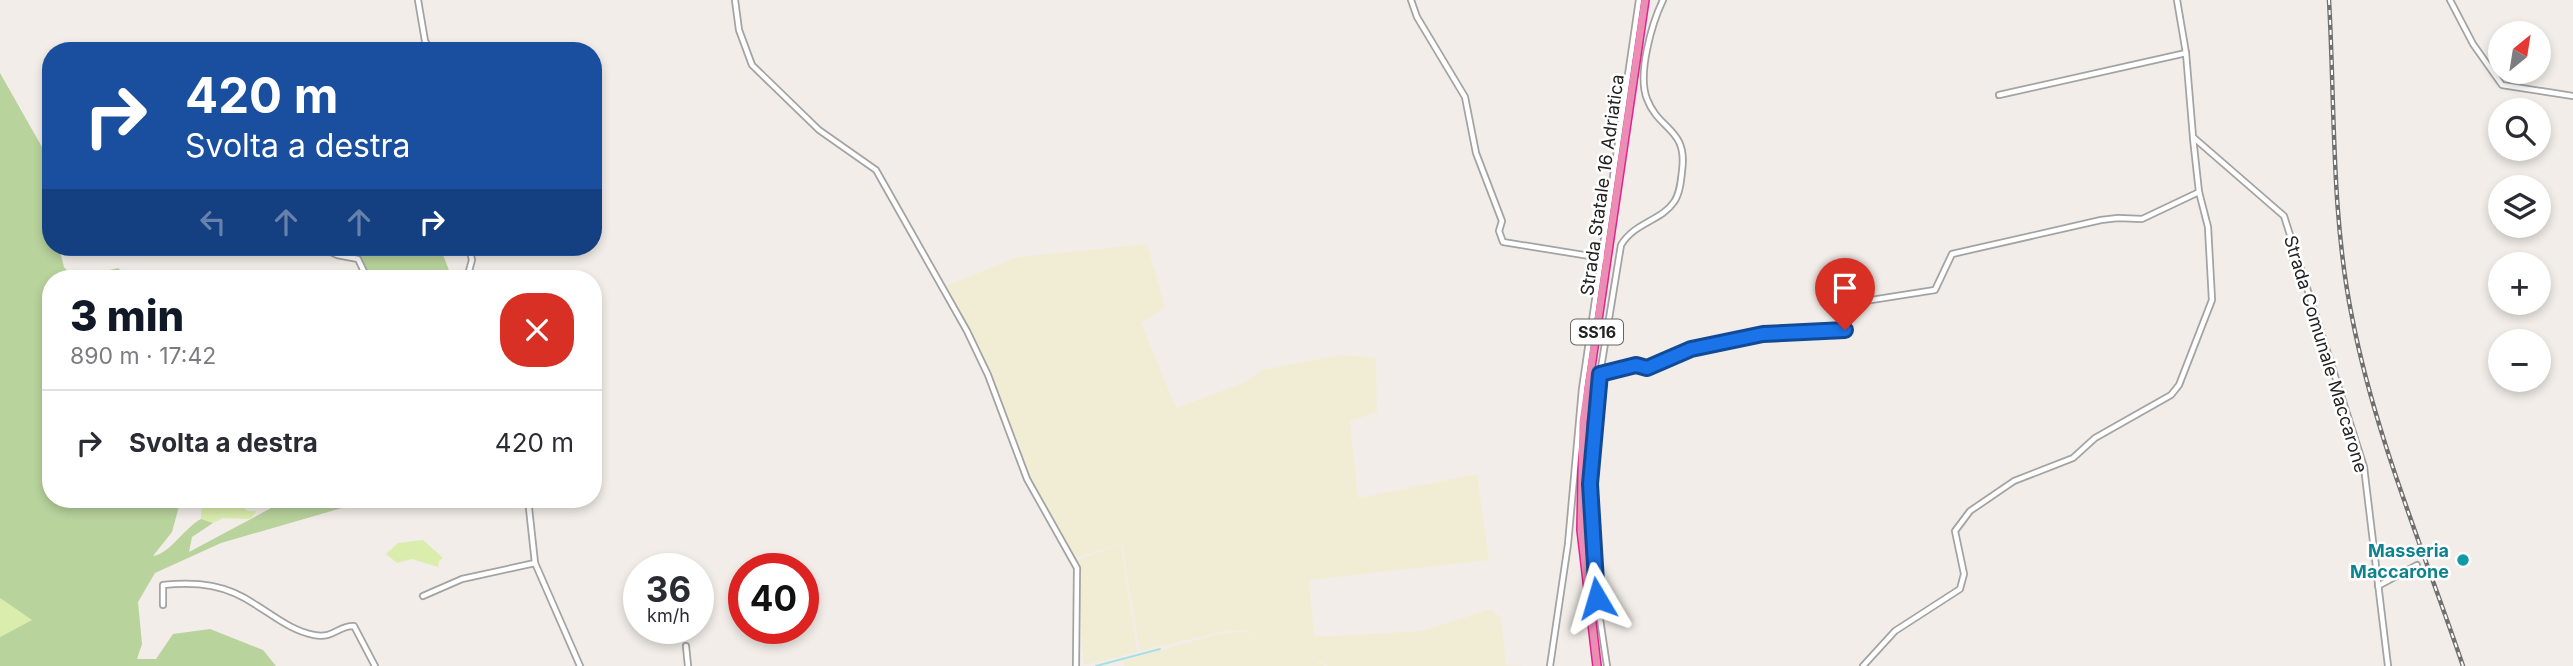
<!DOCTYPE html>
<html lang="it">
<head>
<meta charset="utf-8">
<style>
  body { margin:0; font-family:Inter,sans-serif; background:#f2f2f3; color:#2b2b33; height:100vh; display:flex; flex-direction:column; font-size:26px; white-space:nowrap }
  * { box-sizing:border-box; margin:0 }
  p { font-size:23px; color:#7c7c81 }
  .icon { flex:none; width:38px; height:38px; fill:none; stroke:currentColor; stroke-width:2; stroke-linecap:round; stroke-linejoin:round }
  .map { position:relative; flex:1; overflow:hidden }
  .drawer { position:absolute; left:42px; top:270px; width:560px; height:238px; display:flex; flex-direction:column; background:#fff; border-radius:28px; box-shadow:0 4px 10px #0003 }
  .drawer>* { flex:none }
  .guide { position:absolute; left:42px; top:42px; width:560px; height:214px; border-radius:28px; box-shadow:0 4px 10px #0003; background:#1a4fa0; color:#fff; overflow:hidden }
  .needle { width:46px; rotate:30deg }
  .fabs { position:absolute; left:2488px; top:21px; display:grid; gap:14px }
  .fabs a { display:grid; place-items:center; width:63px; height:63px; border-radius:50%; background:#fff; box-shadow:0 4px 10px #0003; font-size:35px }
  .speed { position:absolute; left:623px; top:553px; display:flex; gap:14px; font-size:35px; font-weight:700; text-align:center }
  .speed>* { display:grid; place-content:center; width:91px; height:91px; border-radius:50%; background:#fff; box-shadow:0 4px 10px #0003; line-height:1 }
  .speed small { font-size:18px; font-weight:400 }
  .speed .limit { border:10px solid #d22; background:#fff; color:#111 }
  .pin { position:absolute; display:grid; place-items:center; width:60px; height:60px; color:#fff; margin:-72px -30px; border-radius:50% 50% 50% 0; rotate:-45deg; box-shadow:0 0 7px #0007 }
  .pin .icon { rotate:45deg }
  .me { position:absolute; width:77px; margin:-38px; rotate:353deg; stroke-linejoin:round; filter:drop-shadow(0 0 5px #0008) }
  .turn { display:flex; align-items:center; gap:24px; height:147px; padding:0 28px; font-size:32px }
  .turn .icon { width:91px; height:91px; stroke-width:2.5 }
  .turn b { display:block; font-size:49px; line-height:60px }
  .lanes { display:flex; align-items:center; height:66px; padding:0 28px; background:#0003; justify-content:center; gap:35px; direction:ltr }
  .lanes .off { opacity:.35 }
  .round { display:grid; place-items:center; flex:none; width:74px; height:74px; border-radius:28px; background:#f2f2f3 }
  .summary { display:flex; align-items:center; justify-content:space-between; height:119px; padding:0 28px }
  h1 { font-size:42px; font-weight:800; line-height:52px; color:#111827 }
  ul { padding:0; list-style:none }
  li { display:flex; align-items:center; gap:21px; height:105px; padding:0 28px; border-top:2px solid #e1e1e2 }
  li div { flex:1 }
  li b { display:block; font-size:26px }
  li em { font-style:normal }
  .map>svg:first-child { display:block }
</style>
</head>
<body>
<div class="map">
<svg width="2573" height="666" viewBox="0 0 2573 666">
  <rect width="100%" height="100%" fill="#f2ede8"/>
  <g fill="#f1edd4">
    <path d="M1147,244L1165,307L1141,323L1176,408L1246,382L1262,370L1341,355L1376,358L1377,412L1350,421L1358,498L1477,474L1489,560L1309,580L1314,637L1422,631L1491,609L1501,618L1506,665L1524,666H1329L1246,630L1220,632L1140,651L1122,544L1075,558L1029,481L991,374L947,286L1017,257Z"/>
    <path d="M1121,545L1137,652L1084,665L1077,560Z"/>
    <path d="M1246,631L1291,648L1325,666H1124V661L1172,647L1218,634Z"/>
  </g>
  <g fill="#daedad">
    <path d="M207,499H230V504L237,503L248,511H257L250,519L223,518L213,523L201,519L202,502Z"/>
    <path d="M423,540L443,558L439,561L438,567L412,559L397,563L386,554L398,543Z"/>
    <path d="M0,598L32,620L0,637Z"/>
  </g>
  <g fill="#b8d39c">
    <path d="M0,73L51,163V247H59L64,267L74,278L118,268L129,278H51V499H181L172,532L153,556C171,553 184,528 201,519L213,523L192,537L189,552L288,499H373L221,543L155,573L138,602L142,644L137,659H156L173,634L210,629L263,650L276,666H0V637L32,620L0,598Z"/>
    <path d="M361,247H440L452,278H369L354,253Z"/>
  </g>
  <g fill="none" stroke-linecap="round" stroke-linejoin="round">
    <path stroke="#a8e0e1" stroke-width="2" d="M1096,666L1160,649"/>
    <defs>
      <g id="minor">
        <path d="M418,0L425,41L431,51"/>
        <path d="M735,0L739,30L752,65L819,130L876,170L967,331L988,375L1027,479L1077,568L1076,666"/>
        <path d="M1411,0L1417,17L1465,97L1476,153L1502,221L1499,231L1503,242L1602,258"/>
        <path d="M2177,0L2186,53L2193,137L2284,216L2364,467L2388,666"/>
        <path d="M2450,0L2473,44L2502,85L2573,96"/>
        <path d="M1999,95L2186,53"/>
        <path d="M320,247L337,255L358,259L367,278"/>
        <path d="M467,278L472,260L469,247"/>
        <path d="M1600,374L1636,365L1647,368L1691,349L1763,334L1845,330L1852,303L1935,290L1952,254L2101,220L2118,218L2142,219L2199,192"/>
        <path d="M528,499L535,563L580,666"/>
        <path d="M2378,586L2417,565"/>
        <path d="M423,596L462,579L535,563"/>
        <path d="M163,605V585C198,581 227,585 256,605C274,616 292,631 314,635C334,639 339,625 354,626L375,666"/>
        <path d="M686,646L688,666"/>
        <path d="M1550,666L1568,544L1582,389L1639,0"/>
        <path d="M1607,666L1593,572L1590,484L1600,374L1621,245C1635,222 1661,221 1674,202C1680,193 1681,181 1682,171C1688,128 1659,131 1647,99C1637,74 1652,23 1663,0"/>
        <path d="M1863,666L1895,631L1960,589L1964,574L1955,531L1970,511L2014,481L2073,458L2095,438L2171,395L2179,385L2212,300L2208,227L2199,192L2193,138"/>
      </g>
      <path id="highway" d="M1597,666L1581,530L1583,422L1645,0"/>
    </defs>
    <use href="#minor" stroke="#a3a3a3" stroke-width="8"/>
    <use href="#highway" stroke="#e2238e" stroke-width="10"/>
    <use href="#minor" stroke="#fff" stroke-width="4.5"/>
    <use href="#highway" stroke="#eb8eb4" stroke-width="7"/>
    <defs>
      <path id="rail" d="M2329,0C2335,105 2331,214 2352,317C2375,436 2424,551 2463,666"/>
    </defs>
    <use href="#rail" stroke="#707070" stroke-width="4.5"/>
    <use href="#rail" stroke="#fff" stroke-width="2" stroke-dasharray="5" stroke-linecap="butt"/>
  </g>
  <g fill="none" stroke-linecap="round" stroke-linejoin="round">
    <defs>
      <path id="route" d="M1597,598L1590,484L1600,374L1636,365L1647,368L1691,349L1763,334L1845,330"/>
    </defs>
    <use href="#route" stroke="#114b97" stroke-width="18"/>
    <use href="#route" stroke="#1a73e8" stroke-width="12"/>
  </g>
  <circle fill="#0f9aa8" stroke="#fff" stroke-width="2.5" cx="2463" cy="560" r="7"/>
  <g text-anchor="middle" dominant-baseline="central" stroke-width="5" stroke-linejoin="round" paint-order="stroke">
    <rect fill="#fff" stroke="#646464" stroke-width="2" x="1571" y="319.5" width="52" height="25" rx="5"/>
    <g font-size="16" font-weight="bold" fill="#222">
      <text x="1597" y="332">SS16</text>
    </g>
    <g font-size="18" fill="#222" stroke="#fff">
      <text transform="translate(1602 185) rotate(-82)">Strada Statale 16 Adriatica</text>
      <text transform="translate(2326 354) rotate(73)">Strada Comunale Maccarone</text>
    </g>
    <g font-size="18" font-weight="bold" fill="#0d838f" stroke="#fff" text-anchor="end">
      <text x="2449" y="550">Masseria<tspan x="2449" dy="21">Maccarone</tspan></text>
    </g>
  </g>
</svg>
<div class="fabs">
<a><svg class="needle" viewBox="-14 -14 28 28"><path d="M0-13l5 13h-10z" fill="#e53935"/><path d="M0 13l5-13h-10z" fill="#7c7c81"/></svg></a>
<a><svg class="icon" aria-label="search" viewBox="0 0 24 24"><circle cx="10" cy="10" r="6"/><path d="M15 15l6 6"/></svg></a>
<a><svg class="icon" aria-label="layers" viewBox="0 0 24 24"><path d="M12 4l9 5-9 5-9-5zM3 14l9 5 9-5"/></svg></a>
<a>+</a>
<a>−</a>
</div>
<div class="speed"><div>36<small>km/h</small></div><div class="limit">40</div></div>
<div class="pin" style="left:1845px;top:330px;background:#d93025"><svg class="icon" aria-label="arrive" viewBox="0 0 24 24"><path d="M6 21V4h12l-3 4 3 4H6"/></svg></div>
<svg class="me" style="left:1597px;top:598px" viewBox="-20 -20 40 40"><path d="M0-17L14 15 0 8-14 15z" fill="#1a73e8" stroke="#fff" stroke-width="4"/></svg>
<div class="guide">
<div class="turn"><svg class="icon" aria-label="right" viewBox="0 0 24 24"><path d="M7 20v-9h11M14 6l5 5-5 5"/></svg><div><b>420 m</b>Svolta a destra</div></div>
<div class="lanes"><svg class="icon off" aria-label="left" viewBox="0 0 24 24"><path d="M17 20v-9H6M10 6l-5 5 5 5"/></svg><svg class="icon off" aria-label="ahead" viewBox="0 0 24 24"><path d="M12 20V5M6 11l6-6 6 6"/></svg><svg class="icon off" aria-label="ahead" viewBox="0 0 24 24"><path d="M12 20V5M6 11l6-6 6 6"/></svg><svg class="icon" aria-label="right" viewBox="0 0 24 24"><path d="M7 20v-9h11M14 6l5 5-5 5"/></svg></div>
</div>
<section class="drawer">
<div class="summary"><div><h1>3 min</h1><p>890 m · 17:42</p></div><a class="round" style="background:#d93025;color:#fff"><svg class="icon" aria-label="close" viewBox="0 0 24 24"><path d="M6 6l12 12M18 6L6 18"/></svg></a></div>
<ul>
<li><svg class="icon" aria-label="right" viewBox="0 0 24 24"><path d="M7 20v-9h11M14 6l5 5-5 5"/></svg><div><b>Svolta a destra</b></div><em>420 m</em></li>
</ul>
</section>
</div>
</body>
</html>
